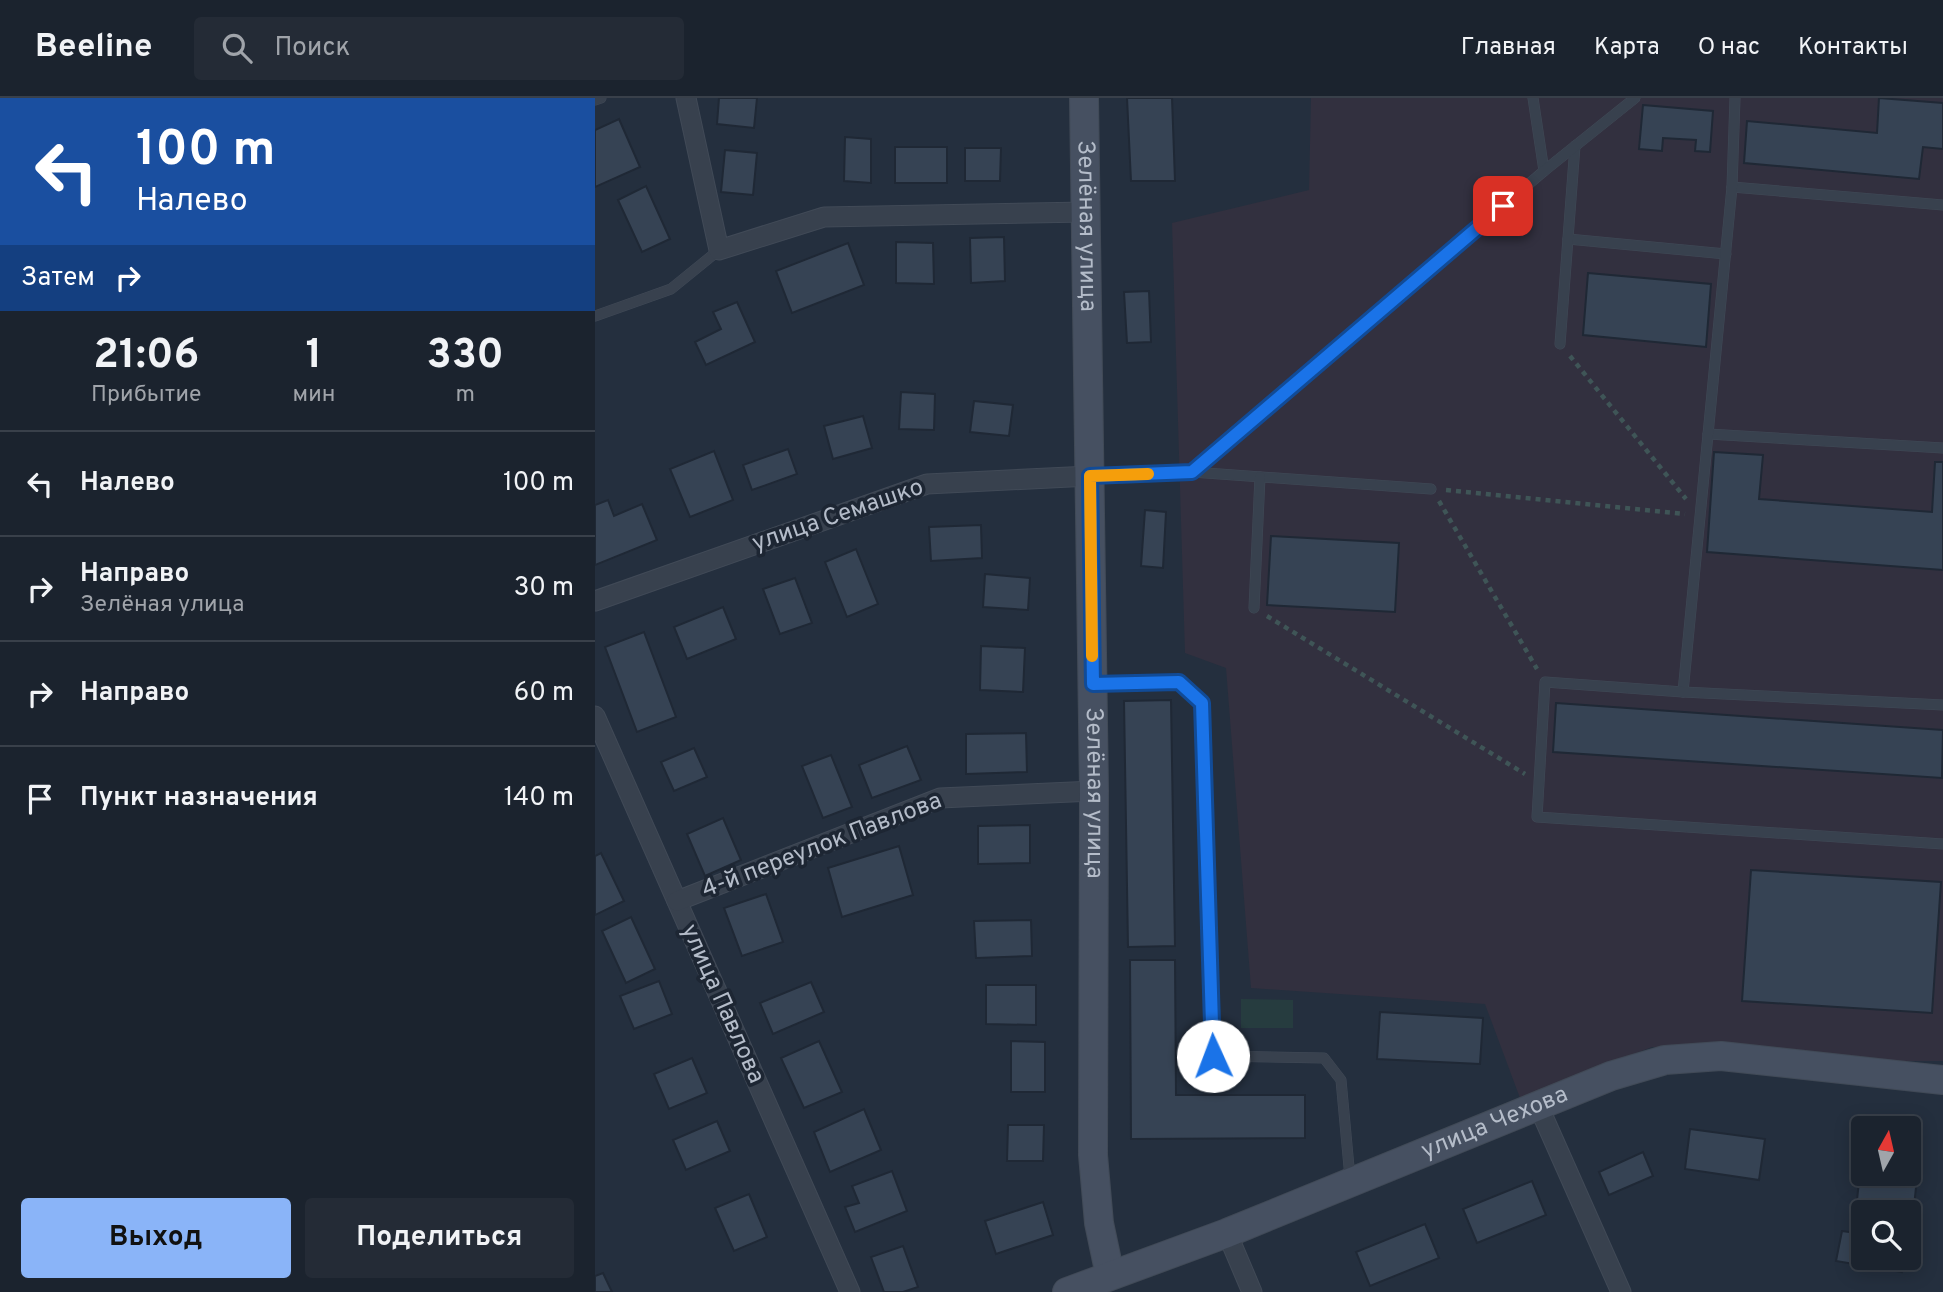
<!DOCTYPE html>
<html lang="ru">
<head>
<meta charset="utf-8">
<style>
  body { margin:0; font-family:Overpass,sans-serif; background:#242b36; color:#f1f3f6; height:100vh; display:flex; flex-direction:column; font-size:26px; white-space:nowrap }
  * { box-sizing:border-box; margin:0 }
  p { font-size:23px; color:#a0a4aa }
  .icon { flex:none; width:38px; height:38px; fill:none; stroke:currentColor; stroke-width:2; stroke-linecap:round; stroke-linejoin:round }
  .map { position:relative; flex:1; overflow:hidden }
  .panel { display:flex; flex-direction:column; background:#1b232e; width:595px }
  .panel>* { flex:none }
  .hud { background:#1a4fa0; color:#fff; overflow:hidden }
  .needle { width:46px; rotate:8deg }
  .fabs { position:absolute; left:1256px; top:1018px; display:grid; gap:14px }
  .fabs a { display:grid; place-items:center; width:70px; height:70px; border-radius:7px; background:#1b232e; box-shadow:0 4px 18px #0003,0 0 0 2px #39404a; font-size:35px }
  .pin { position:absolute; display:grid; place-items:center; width:60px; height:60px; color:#fff; margin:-30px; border-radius:14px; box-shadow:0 4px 10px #0006 }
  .me { position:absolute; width:77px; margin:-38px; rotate:358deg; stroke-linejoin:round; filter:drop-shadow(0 0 5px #0008) }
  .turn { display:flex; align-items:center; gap:24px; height:147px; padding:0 21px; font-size:32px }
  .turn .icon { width:91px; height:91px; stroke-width:2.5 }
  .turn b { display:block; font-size:49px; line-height:60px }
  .then { display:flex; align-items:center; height:66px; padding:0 21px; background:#0003; gap:14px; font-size:26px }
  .eta { display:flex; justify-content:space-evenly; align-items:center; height:119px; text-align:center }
  .eta b { font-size:42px; font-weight:700; line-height:49px }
  .button { display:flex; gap:14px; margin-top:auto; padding:14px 21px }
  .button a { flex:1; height:80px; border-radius:7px; background:#8ab4f8; color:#111; font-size:28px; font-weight:700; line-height:80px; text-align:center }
  .button a+a { background:#242b36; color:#f1f3f6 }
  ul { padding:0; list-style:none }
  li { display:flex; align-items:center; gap:21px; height:105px; padding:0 21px; border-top:2px solid #39404a }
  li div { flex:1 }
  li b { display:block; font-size:26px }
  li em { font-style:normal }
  header { display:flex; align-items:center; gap:42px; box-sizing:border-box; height:98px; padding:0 35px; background:#1b232e; border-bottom:2px solid #39404a }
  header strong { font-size:33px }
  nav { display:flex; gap:38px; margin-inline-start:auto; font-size:24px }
  .search { width:490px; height:63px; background:#242b36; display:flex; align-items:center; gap:18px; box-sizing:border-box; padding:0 24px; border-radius:7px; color:#a0a4aa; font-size:26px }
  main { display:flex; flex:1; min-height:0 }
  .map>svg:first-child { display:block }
</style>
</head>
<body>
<header>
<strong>Beeline</strong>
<div class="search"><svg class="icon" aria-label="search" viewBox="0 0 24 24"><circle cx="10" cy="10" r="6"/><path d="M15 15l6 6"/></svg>Поиск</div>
<nav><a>Главная</a><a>Карта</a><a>О нас</a><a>Контакты</a></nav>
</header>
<main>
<section class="panel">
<div class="hud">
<div class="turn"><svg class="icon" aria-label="left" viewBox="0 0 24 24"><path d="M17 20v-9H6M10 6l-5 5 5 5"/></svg><div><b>100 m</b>Налево</div></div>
<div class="then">Затем<svg class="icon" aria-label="right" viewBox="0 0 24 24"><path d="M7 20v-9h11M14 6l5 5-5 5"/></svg></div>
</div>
<div class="eta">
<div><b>21:06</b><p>Прибытие</p></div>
<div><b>1</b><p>мин</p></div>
<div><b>330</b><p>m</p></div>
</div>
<ul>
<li><svg class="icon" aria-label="left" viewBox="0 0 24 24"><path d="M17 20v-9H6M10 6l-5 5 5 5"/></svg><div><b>Налево</b></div><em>100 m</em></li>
<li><svg class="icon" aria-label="right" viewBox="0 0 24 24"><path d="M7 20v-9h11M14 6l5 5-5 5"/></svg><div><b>Направо</b><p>Зелёная улица</p></div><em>30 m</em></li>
<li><svg class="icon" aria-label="right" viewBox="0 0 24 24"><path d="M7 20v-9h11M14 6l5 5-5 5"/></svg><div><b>Направо</b></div><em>60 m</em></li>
<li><svg class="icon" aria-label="arrive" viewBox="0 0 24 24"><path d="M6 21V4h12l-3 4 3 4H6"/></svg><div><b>Пункт назначения</b></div><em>140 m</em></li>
</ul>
<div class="button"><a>Выход</a><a>Поделиться</a></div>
</section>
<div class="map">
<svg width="1348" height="1194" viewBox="0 0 1348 1194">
  <rect width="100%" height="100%" fill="#242f3e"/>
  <path fill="#32303f" d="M716,0H1348V963H1292L1168,949H1057L925,1000L890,906L656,890L631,570L590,555L577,125L714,92Z"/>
  <path fill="#263c3f" d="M646,901L698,902V930H646Z"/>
  <g fill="#364354" stroke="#1f2835" stroke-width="2">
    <path d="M124,0H162L159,30L122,26Z"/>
    <path d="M532,0H577L580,83H536Z"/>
    <path d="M1284,0L1348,5V51L1328,49L1324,81L1149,65L1152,23L1282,35Z"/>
    <path d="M1048,7L1118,13L1115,54L1100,53L1101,42L1068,40L1067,53L1044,51Z"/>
    <path d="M24,21L45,69L0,89V32Z"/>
    <path d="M250,39L276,41V85L249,83Z"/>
    <rect x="300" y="49" width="52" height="36"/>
    <path d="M370,50H406L405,83H370Z"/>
    <path d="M130,52L162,55L158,97L126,94Z"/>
    <path d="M51,88L75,141L47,154L23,102Z"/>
    <path d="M409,139L410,183L376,185L375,140Z"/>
    <path d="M301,144L338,145L339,186L301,185Z"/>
    <path d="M253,145L269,187L197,215L181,173Z"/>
    <path d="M993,175L1116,186L1111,249L988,237Z"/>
    <path d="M554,193L556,244L532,245L529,194Z"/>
    <path d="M142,204L160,244L111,267L100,244L126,231L118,214Z"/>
    <path d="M306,294L340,296L339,332L304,331Z"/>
    <path d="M379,303L418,307L414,338L375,334Z"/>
    <path d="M268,318L277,350L238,361L229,328Z"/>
    <path d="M193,351L202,376L157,392L148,367Z"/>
    <path d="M119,353L138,402L95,419L75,371Z"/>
    <path d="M1119,354L1168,357L1164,401L1337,414L1340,364H1348V472L1112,454Z"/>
    <path d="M13,402L19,418L47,406L62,442L0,467V407Z"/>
    <path d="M550,412L571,414L568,470L546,468Z"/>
    <path d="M386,427L387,460L336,463L334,429Z"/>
    <path d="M676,438L804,445L800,514L672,507Z"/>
    <path d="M261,451L283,506L252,519L230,464Z"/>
    <path d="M390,476L435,480L433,512L388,509Z"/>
    <path d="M200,480L217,525L185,536L168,491Z"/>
    <path d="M128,509L141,541L92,561L79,529Z"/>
    <path d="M49,534L81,619L42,634L10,549Z"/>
    <path d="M386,548L430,550L428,594L385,592Z"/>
    <path d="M576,602L580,848L533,849L529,603Z"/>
    <path d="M961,605L1348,632L1347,680L958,654Z"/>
    <path d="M431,635L432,674L371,676V636Z"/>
    <path d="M312,648L326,682L277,700L264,667Z"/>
    <path d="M99,650L112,679L79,693L66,664Z"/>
    <path d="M236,657L257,709L228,720L207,668Z"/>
    <path d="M128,720L146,762L110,778L92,736Z"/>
    <path d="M435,727V765L383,766V728Z"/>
    <path d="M304,748L318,797L247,819L233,770Z"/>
    <path d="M6,755L29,803L0,817V758Z"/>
    <path d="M1156,772L1346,784L1337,915L1147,903Z"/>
    <path d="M171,796L188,844L147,858L129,810Z"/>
    <path d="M36,819L60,871L31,885L7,833Z"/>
    <path d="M436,822L437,858L381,860L379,823Z"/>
    <path d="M535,862H580L581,997H710V1040L536,1041Z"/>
    <path d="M64,883L77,916L39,931L25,898Z"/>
    <path d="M216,884L229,914L178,936L165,905Z"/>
    <path d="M391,887H441V927L391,926Z"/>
    <path d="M785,914L888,920L885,966L782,961Z"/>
    <path d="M224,943L247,994L209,1010L186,960Z"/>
    <path d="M416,943L450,944V994H416Z"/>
    <path d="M97,960L112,995L74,1011L59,976Z"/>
    <path d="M269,1011L286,1052L235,1074L219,1034Z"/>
    <path d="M122,1023L135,1053L91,1072L78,1042Z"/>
    <path d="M413,1027H449L448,1063H412Z"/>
    <path d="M1095,1031L1170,1041L1164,1082L1090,1071Z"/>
    <path d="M1048,1054L1058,1078L1014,1097L1004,1074Z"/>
    <path d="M1266,1065H1269V1076H1314V1070L1323,1071L1319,1108L1262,1102Z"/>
    <path d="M297,1073L312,1113L260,1134L250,1109L264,1105L257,1088Z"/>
    <path d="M937,1083L951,1117L882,1145L868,1111Z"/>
    <path d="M154,1096L172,1139L139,1153L120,1110Z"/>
    <path d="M448,1104L458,1137L401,1156L390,1123Z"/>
    <path d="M830,1126L844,1160L775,1188L761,1154Z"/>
    <path d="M1247,1133L1269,1136V1160H1310L1307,1174L1241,1163Z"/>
    <path d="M308,1148L323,1189L308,1194H289L276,1159Z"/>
    <path d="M8,1175L17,1194H0V1178Z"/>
  </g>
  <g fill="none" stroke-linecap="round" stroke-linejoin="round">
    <defs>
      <g id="lane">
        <path d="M938,0L949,73"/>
        <path d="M0,2L6,0"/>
        <path d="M1137,89L1348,107"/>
        <path d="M973,141L1131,156"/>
        <path d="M0,218L76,191L124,152"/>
        <path d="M965,246L980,48"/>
        <path d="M1113,336L1348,350"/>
        <path d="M597,374L836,391"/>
        <path d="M495,378L597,374L949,73L1040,0"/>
        <path d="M659,510L665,379"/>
        <path d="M500,585L585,584L607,605L618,958L729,960L746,982L755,1080"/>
        <path d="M1088,594L1137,89L1140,0"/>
        <path d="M1348,607L1088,594L950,584L942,719L1348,746"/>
      </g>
      <g id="street">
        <path d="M91,0L124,152L229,119L491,114"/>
        <path d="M0,503L332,386L495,378"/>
        <path d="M0,618L255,1194"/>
        <path d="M82,803L345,700L499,693"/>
        <path d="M943,1007L1026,1194"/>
        <path d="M632,1135L657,1194"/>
      </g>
      <g id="secondary">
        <path id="s1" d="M489,0L499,693L498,1057L504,1125L515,1177"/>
        <path id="s2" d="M472,1194L632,1135L1016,978L1070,962L1126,958L1348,982"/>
      </g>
    </defs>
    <use href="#lane" stroke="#414a57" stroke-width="11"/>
    <use href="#street" stroke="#414a57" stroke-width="21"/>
    <use href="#secondary" stroke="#414a57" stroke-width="30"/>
    <g stroke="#3f5557" stroke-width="4.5" stroke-dasharray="5 5" stroke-linecap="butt">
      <path d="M975,258L1091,401"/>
      <path d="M851,392L1090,416"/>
      <path d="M844,403L942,571"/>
      <path d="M672,518L930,676"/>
    </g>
    <use href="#lane" stroke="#38414e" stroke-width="10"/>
    <use href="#street" stroke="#38414e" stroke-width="19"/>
    <use href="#secondary" stroke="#465061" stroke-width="28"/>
  </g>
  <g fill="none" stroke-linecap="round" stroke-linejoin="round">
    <defs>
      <path id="route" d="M618,958L607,605L584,584L498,586L495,378L597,374L908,108"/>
    </defs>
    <use href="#route" stroke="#114b97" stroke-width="18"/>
    <use href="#route" stroke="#1a73e8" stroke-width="12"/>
    <path stroke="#f59e0b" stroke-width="12" d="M497,558L495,378L553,376"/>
  </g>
  <g text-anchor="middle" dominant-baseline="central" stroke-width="7" stroke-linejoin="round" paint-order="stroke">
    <g font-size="24" fill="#b4bcc9" stroke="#1d2633">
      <text stroke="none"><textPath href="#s1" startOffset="128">Зелёная улица</textPath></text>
      <text transform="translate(243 418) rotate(-19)">улица Семашко</text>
      <text stroke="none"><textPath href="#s1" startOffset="695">Зелёная улица</textPath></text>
      <text transform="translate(227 748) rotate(-21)">4-й переулок Павлова</text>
      <text transform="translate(127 906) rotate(66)">улица Павлова</text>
      <text stroke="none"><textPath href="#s2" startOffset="460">улица Чехова</textPath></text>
    </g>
  </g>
</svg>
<div class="fabs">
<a><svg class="needle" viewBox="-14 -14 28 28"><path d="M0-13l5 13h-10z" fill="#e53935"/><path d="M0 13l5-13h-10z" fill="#a0a4aa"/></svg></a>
<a><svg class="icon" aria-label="search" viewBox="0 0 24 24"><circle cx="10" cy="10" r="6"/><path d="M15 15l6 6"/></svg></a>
</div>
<div class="pin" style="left:908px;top:108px;background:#d93025"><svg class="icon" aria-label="arrive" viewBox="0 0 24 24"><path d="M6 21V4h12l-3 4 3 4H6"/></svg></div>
<svg class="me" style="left:618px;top:958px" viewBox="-20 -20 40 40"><circle r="19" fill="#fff"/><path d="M0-13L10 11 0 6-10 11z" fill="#1a73e8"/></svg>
</div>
</main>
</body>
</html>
